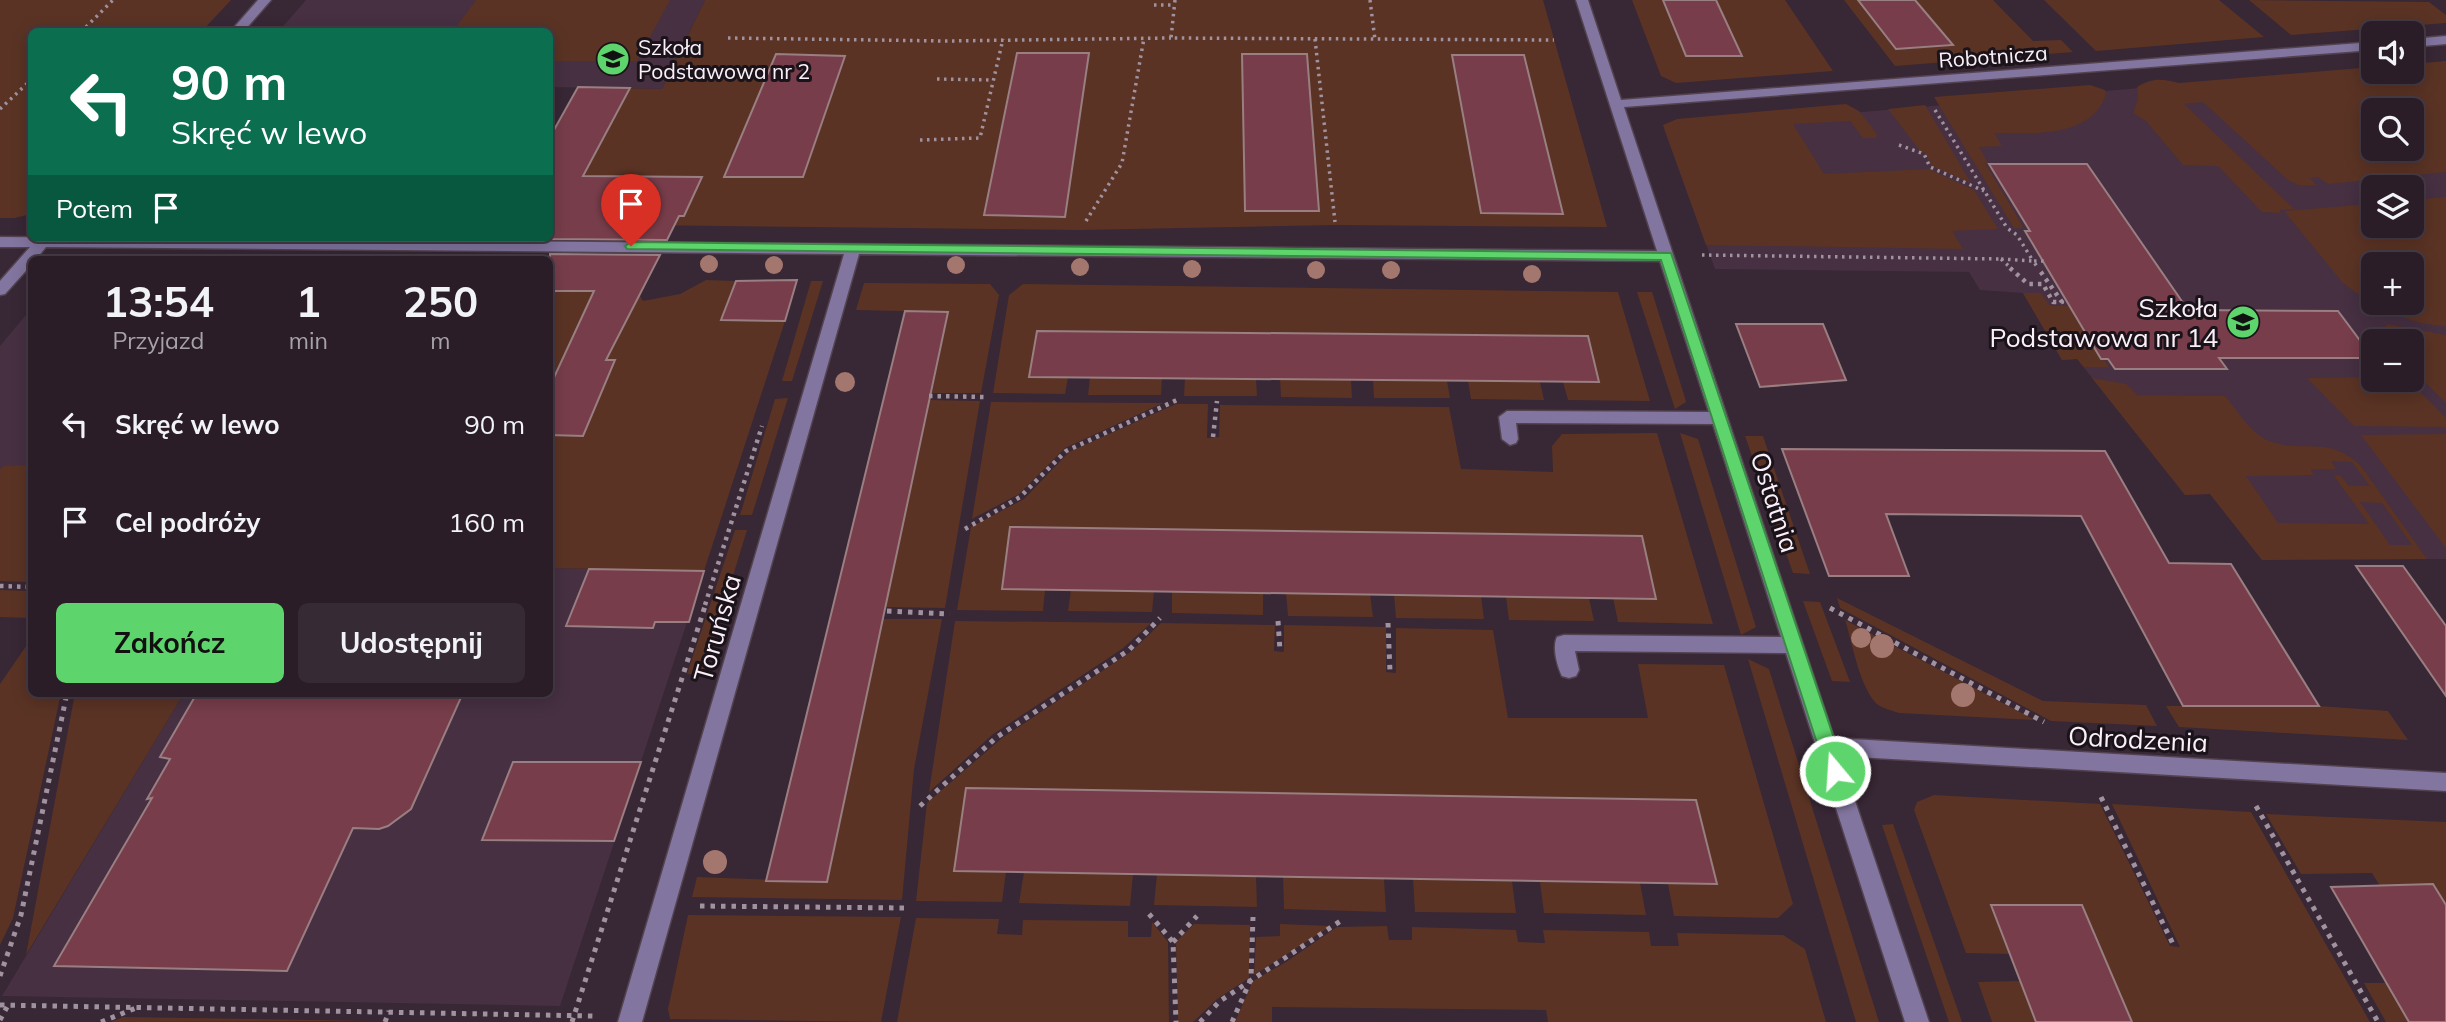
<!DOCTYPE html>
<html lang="pl">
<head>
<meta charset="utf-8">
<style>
  body { margin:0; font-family:Mulish,sans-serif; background:#362a34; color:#f1f3f6; height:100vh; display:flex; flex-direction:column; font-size:26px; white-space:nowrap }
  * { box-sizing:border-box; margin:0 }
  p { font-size:23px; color:#a5a2a8 }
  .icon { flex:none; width:38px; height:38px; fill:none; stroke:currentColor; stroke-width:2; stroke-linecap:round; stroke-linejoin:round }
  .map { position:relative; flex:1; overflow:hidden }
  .details { position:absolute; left:28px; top:256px; width:525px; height:441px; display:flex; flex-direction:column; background:#2a1d28; border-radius:10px; box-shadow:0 4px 18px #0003,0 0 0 2px #463b45 }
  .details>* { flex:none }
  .top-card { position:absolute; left:28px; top:28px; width:525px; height:214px; border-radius:10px; box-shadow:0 4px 18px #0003,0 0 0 2px #463b45; background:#0b6e4f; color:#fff; overflow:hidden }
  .controls { position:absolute; left:2361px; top:21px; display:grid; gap:14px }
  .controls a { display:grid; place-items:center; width:63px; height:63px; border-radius:10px; background:#2a1d28; box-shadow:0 4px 18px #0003,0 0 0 2px #463b45; font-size:35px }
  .pin { position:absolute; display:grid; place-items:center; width:60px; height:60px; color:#fff; margin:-72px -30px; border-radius:50% 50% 50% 0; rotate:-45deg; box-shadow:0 0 7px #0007 }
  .pin .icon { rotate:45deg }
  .me { position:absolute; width:77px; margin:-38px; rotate:342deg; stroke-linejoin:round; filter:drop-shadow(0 0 5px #0008) }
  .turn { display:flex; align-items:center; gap:24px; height:147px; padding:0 28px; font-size:32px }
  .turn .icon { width:91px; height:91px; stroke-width:2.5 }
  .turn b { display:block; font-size:49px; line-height:60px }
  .then { display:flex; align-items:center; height:66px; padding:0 28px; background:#0003; gap:14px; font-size:26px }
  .eta { display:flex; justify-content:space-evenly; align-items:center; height:119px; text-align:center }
  .eta b { font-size:42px; font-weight:700; line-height:49px }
  .primary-button { display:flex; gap:14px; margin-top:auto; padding:14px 28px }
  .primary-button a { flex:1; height:80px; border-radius:10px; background:#5ed56c; color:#111; font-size:28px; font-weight:700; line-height:80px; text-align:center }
  .primary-button a+a { background:#362a34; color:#f1f3f6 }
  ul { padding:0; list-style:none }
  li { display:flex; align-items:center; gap:21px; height:98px; padding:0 28px }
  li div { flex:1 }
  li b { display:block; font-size:26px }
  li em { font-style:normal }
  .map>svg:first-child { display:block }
</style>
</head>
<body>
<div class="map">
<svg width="2446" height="1022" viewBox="0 0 2446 1022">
  <rect width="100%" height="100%" fill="#382735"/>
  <g fill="#463042" fill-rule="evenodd">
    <path d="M306,0H705L662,89L550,87V32H278Z"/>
    <path d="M2446,62V559L2262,560L2210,494L2185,495L2077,359L2062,360L2023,293L1980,290L1969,272L1715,269L1664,129L2373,68V72H2412ZM2373,110H2412V149H2373ZM2373,187H2412V226H2373ZM2373,264H2412V303H2373ZM2373,341H2412V380H2373Z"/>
    <path d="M31,309V505L0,548V346Z"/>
    <path d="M550,568L704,571L560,1006L2,996L184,693H550Z"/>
  </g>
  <g fill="#5a3324" fill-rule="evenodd">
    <path d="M0,0H231L202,31L32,32L31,214L15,218H0Z"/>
    <path d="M476,0H670L637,61H550V32L453,31Z"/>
    <path d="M705,0H1543L1607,227L1336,225L1081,230L550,224V137L578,87L662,89Z"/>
    <path d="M1632,0H1785L1833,71L1676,83L1661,76Z"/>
    <path d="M1844,0H1993L2033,41L2061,40L2073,52L1895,66Z"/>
    <path d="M2044,0H2219L2264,37L2096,51Z"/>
    <path d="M2249,0L2429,2L2446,15V23L2291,35Z"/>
    <path d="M2446,61V172L2328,184L2318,177L2310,178L2316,185H2298L2288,180L2203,102L2184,104L2294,209L2279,210L2281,213L2262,212L2218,166L2183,165L2146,121L2133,113L2138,99L2137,87C2151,78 2162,78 2179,83L2373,67V72H2412V64ZM2412,110V149H2373V110Z"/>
    <path d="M2090,85L2105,90L2106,95C2089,139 2034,133 1994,133L2002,146L1979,147L1988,163H1985L2024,228H2014L1934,97Z"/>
    <path d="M1846,104L1859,111L1877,134L1876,138H1863L1850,121L1793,124L1824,174L1929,169L1974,190L1998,229L1952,231L1963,249L1706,245L1663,125L1677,119Z"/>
    <path d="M1925,105L1971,183L1932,166L1925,152L1922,153L1888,109Z"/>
    <path d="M2446,197V326C2408,325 2373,306 2343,283L2284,211L2373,204V226H2412V200ZM2373,264H2412V303H2373Z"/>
    <path d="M550,277C580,277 627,268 643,301L680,294L706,280L736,281L785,321L704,571L550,568Z"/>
    <path d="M811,281H823L792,381H782Z"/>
    <path d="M864,283L990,284L999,295L981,393H932L948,312L856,310Z"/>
    <path d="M1023,284L1618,292L1650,401L1568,400L1563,382H1598L1587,336L1038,331L1029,376L1068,377L1065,394L993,393L1009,295Z"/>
    <path d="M1637,292H1652L1653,295L1685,398L1686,402L1675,409Z"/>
    <path d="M2023,293H2041L2050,306H2070L2109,367H2084L2077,359L2062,360Z"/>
    <path d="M2387,324L2446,335V403L2412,369V341H2390L2383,330Z"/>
    <path d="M1090,377L1162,378L1161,395H1088Z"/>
    <path d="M2373,377V380L2409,381L2446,418V427L2354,426L2307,378Z"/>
    <path d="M1185,378L1256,379L1257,396H1184Z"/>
    <path d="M2092,378L2126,384L2137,395L2225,396C2237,410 2253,437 2272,442C2306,453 2329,435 2361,466L2427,559L2262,560L2210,494L2185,495ZM2331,461L2352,462L2370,486H2349L2340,475L2334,476L2369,524L2278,523L2246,476L2314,475L2310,469H2336ZM2360,502L2382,503L2412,545H2390Z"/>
    <path d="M1280,379L1351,380L1352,398L1281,397Z"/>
    <path d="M1373,380L1447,381L1450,398H1374Z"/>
    <path d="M1468,381L1540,382L1544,400L1471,399Z"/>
    <path d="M788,398L752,515H740L775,399Z"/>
    <path d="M929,400L980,401L945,608L885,607Z"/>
    <path d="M991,402L1163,403L1065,448L1019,494L972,519Z"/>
    <path d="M1176,404H1208L1207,438L1219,437L1220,405L1449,407L1461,469L1553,472L1552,446L1562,434L1657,433L1713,624L1618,622L1613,598L1010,527L1002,589L1045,590L1043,611L957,610L971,527L1024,499L1069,452Z"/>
    <path d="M1680,433L1698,439L1756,627L1741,635Z"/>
    <path d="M2446,434V548L2361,435Z"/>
    <path d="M1745,436H1763L1810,574L1793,573Z"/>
    <path d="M31,463V582L0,581V469L4,466L29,465Z"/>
    <path d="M735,530H747L703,674H687Z"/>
    <path d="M0,590L31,591V618L0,617Z"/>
    <path d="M1071,590L1154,591L1152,612L1068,611Z"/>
    <path d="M1172,592L1263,593V615L1172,613Z"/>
    <path d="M1286,593L1370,594L1373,617L1288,616Z"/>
    <path d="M1394,595L1481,596L1484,619L1396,618Z"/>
    <path d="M1506,597L1589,598L1594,621L1509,620Z"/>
    <path d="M1837,598L2043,701L2146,705L2157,726L2051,721L1840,608Z"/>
    <path d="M1803,601L1820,602L1850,682L1832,681Z"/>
    <path d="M883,619H942L914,769L902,900L692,897L697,877L827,882L873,668L865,646H878Z"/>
    <path d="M1845,620L2035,720L1899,713C1891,710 1879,708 1874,701C1858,680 1853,645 1845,620Z"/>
    <path d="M955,621L1151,623L1122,649L992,735L929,792Z"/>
    <path d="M1161,623L1275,625L1274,651L1284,652V625L1386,627V672L1396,673V628L1493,630L1508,718H1648L1638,664L1724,665L1793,904L1778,918L1674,916L1668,884L1717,883L1695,800L967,788L954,871L1006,872L1002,902L916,901L927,803L1002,738L1132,651Z"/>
    <path d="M31,639L32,693H61L13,918L0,945V684Z"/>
    <path d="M1748,659L1769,669L1879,1022H1856Z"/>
    <path d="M75,693H184L26,955Z"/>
    <path d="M2166,706H2319L2388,711L2408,740L2179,727Z"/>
    <path d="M1934,795L2100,804L2170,946L2180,947L2112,804L2251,812L2370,1022H2132L2081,905H1991L2010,954L1966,953L1914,810L1917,802Z"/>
    <path d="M2266,814L2446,822V905L2380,886L2372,873L2301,874Z"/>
    <path d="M1893,824L1962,1022H1949L1882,825Z"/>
    <path d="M1024,872L1133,874L1130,906L1019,903Z"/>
    <path d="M1157,874L1256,876L1257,907L1154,905Z"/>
    <path d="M1283,877L1384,879L1386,912L1284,909Z"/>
    <path d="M1413,879L1512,881L1516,913L1415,912Z"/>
    <path d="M1540,882L1640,883L1646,915L1544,913Z"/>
    <path d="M688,915L901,917L881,1022L670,1019L668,1009Z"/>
    <path d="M916,918L999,919L997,934L1022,935L1023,920L1128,921V937H1151L1152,922L1168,942L1169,1022H897Z"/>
    <path d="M1194,924L1250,925L1249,978L1217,999L1193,1022H1178L1176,942Z"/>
    <path d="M1280,924L1331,926L1254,975L1256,937L1280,936Z"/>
    <path d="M1387,926L1389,940H1412V927L1516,930L1518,942L1545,943L1543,930L1649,932L1651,946H1679L1677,933L1783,935L1805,949L1826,1022H1548L1546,1010L1272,1007V1022H1235L1253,981L1286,962L1337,927Z"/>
    <path d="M2020,981L2036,1022H1992L1978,982Z"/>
    <path d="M2364,983H2387L2409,1022H2386Z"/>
    <path d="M123,1017L374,1021L111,1022Z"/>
  </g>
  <g fill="#773d4a" stroke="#997e82" stroke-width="2">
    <path d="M1663,0H1716L1742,56H1686Z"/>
    <path d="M1858,0H1915L1953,45L1896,49Z"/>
    <path d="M1017,53H1089L1065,217L984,215Z"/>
    <path d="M776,54L845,56L803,177H724Z"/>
    <path d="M1242,54H1307L1319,211H1245Z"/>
    <path d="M1452,55H1524L1563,214L1481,213Z"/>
    <path d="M578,87L630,88L583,176L702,177L684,216H679L667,240L550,239V137Z"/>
    <path d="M1989,164H2087L2188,310L2338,311L2373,358H2219L2227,369H2115L2108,359H2101L2025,231H2030Z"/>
    <path d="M550,254L660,255L606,360H615L583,436L550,435V386L594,291H550Z"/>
    <path d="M797,280L785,321L721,320L736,281Z"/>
    <path d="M905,311L948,312L827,882L766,881Z"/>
    <path d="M1736,324H1823L1846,380L1760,387Z"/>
    <path d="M1037,331L1588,336L1599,382L1029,377Z"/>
    <path d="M1782,449L2105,451L2169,563L2231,564L2319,706H2183L2081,516L1886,514L1909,576H1829Z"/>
    <path d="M1010,527L1642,536L1656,599L1002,589Z"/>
    <path d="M2356,566H2403L2446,626V696Z"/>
    <path d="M589,569L704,571L689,622H655L653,628L566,626Z"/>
    <path d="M197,693H463L411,809L388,826L379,829L353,828L287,971L54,966L152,798L147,799L170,759L160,757Z"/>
    <path d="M513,762H641L614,841L482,840Z"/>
    <path d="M966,788L1696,800L1717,884L954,871Z"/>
    <path d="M2433,884L2446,905V1022H2409L2331,887Z"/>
    <path d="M1991,905H2082L2132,1022H2036Z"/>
  </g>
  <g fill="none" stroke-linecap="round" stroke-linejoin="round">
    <defs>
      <g id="minor">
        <path d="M258,0H271L243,32H230Z"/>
        <path d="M1576,0H1588L1621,100L2373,42V50L1624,107L1834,738L2446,773V791L1840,756L1929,1022H1905L1786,653L1575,651L1579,670L1576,676L1569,678L1562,676C1557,666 1552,647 1557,637L1564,635L1781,637L1713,424L1516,423L1518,439L1516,443L1510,445L1502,439L1499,417L1507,411L1709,412L1660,261L859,254L642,1022H618L844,254L46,247L36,259H32V264L5,294L0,295V281L30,247H0V237L1657,251Z"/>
        <path d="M2446,36V44L2412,47V39Z"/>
      </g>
    </defs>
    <use href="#minor" stroke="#534350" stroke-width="3"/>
    <g stroke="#a0929e" stroke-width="3.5" stroke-dasharray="2.5 4.5" stroke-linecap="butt">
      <path d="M1175,0L1171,38L1554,40"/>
      <path d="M1370,0L1375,40"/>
      <path d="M1154,5H1175"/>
      <path d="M81,32L113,0"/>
      <path d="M728,38L946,41L1171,38"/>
      <path d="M1315,39L1335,222"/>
      <path d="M937,79L993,80"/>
      <path d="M0,109L32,79"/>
      <path d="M1935,110L2007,228L2017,235L2033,261H2044"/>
      <path d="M920,140L980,138L1003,39"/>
      <path d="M1899,145L1924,154L1930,167L1984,191"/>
      <path d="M1086,221L1122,163L1144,38"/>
      <path d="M1702,255L2001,259"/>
      <path d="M2001,259L2033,261L2039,269"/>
      <path d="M2001,259L2012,269"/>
    </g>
    <g stroke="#a0929e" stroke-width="4.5" stroke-dasharray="3.5 5" stroke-linecap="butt">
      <path d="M2010,268L2028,284H2043L2053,302H2062L2038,268"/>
      <path d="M929,396L987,397"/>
      <path d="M1213,437L1217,401"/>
      <path d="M965,529L1020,497L1066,451L1177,400"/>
      <path d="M0,586L32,587"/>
      <path d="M705,605L762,426"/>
    </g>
    <g stroke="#a0929e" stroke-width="5" stroke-dasharray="4.5 6" stroke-linecap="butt">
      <path d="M1830,608L2044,722"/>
      <path d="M887,611L950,614"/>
      <path d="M1278,621L1280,651"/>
      <path d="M1388,623L1390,672"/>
      <path d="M2101,797L2174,946"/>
      <path d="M920,806L997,737L1129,650L1160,618"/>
      <path d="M2256,806L2378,1022"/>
      <path d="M700,906L906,908"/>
      <path d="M1149,914L1173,942L1176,1022"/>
      <path d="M1173,942L1197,916"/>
      <path d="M0,976L21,915L67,693"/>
      <path d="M0,1005L594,1016"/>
      <path d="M0,1020L7,1007"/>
      <path d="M101,1022L136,1008"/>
      <path d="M385,1022L389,1011"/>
      <path d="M572,1022L706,603"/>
      <path d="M1200,1022L1220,1001L1342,920"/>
      <path d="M1232,1022L1251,979L1253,917"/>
    </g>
    <use href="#minor" fill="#82759f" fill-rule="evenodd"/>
  </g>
  <g fill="#a4776e">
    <circle cx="709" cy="264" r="9"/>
    <circle cx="774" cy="265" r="9"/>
    <circle cx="956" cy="265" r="9"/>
    <circle cx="1080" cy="267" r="9"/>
    <circle cx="1192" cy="269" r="9"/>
    <circle cx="1316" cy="270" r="9"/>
    <circle cx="1391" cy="270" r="9"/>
    <circle cx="1532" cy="274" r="9"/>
    <circle cx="845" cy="382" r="10"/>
    <circle cx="1861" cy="638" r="10"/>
    <circle cx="1882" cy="646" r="12"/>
    <circle cx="1963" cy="695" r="12"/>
    <circle cx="715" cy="862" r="12"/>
  </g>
  <path fill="#5ed56c" stroke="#3d8a46" stroke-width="2" d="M631,242L1671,253L1845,771L1842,777L1835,779L1829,777L1826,771L1661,260L627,249L625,246Z"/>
  <defs>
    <symbol id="school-disc" viewBox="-11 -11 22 22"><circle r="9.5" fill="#5ed56c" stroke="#1a1319"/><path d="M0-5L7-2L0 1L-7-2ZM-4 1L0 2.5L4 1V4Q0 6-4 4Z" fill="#111"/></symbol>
  </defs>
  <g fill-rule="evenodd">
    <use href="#school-disc" x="594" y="40" width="38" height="38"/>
    <use href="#school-disc" x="2224" y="303" width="38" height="38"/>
  </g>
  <g text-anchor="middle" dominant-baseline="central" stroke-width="6" stroke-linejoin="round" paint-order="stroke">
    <g font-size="21" fill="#fbf0f9" stroke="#1a1319" text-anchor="start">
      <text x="638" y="47">Szkoła<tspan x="638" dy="24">Podstawowa nr 2</tspan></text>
    </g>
    <g font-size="21" fill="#fbf0f9" stroke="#1a1319">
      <text transform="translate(1993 56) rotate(-4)">Robotnicza</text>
    </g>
    <g font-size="26" fill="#fbf0f9" stroke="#1a1319" text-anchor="end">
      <text x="2218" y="307">Szkoła<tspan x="2218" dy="30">Podstawowa nr 14</tspan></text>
    </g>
    <g font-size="26" fill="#fbf0f9" stroke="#1a1319">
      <text transform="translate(1775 502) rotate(72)">Ostatnia</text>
      <text transform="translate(717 628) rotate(-74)">Toruńska</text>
      <text transform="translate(2138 739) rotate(3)">Odrodzenia</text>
    </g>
  </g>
</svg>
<div class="controls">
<a><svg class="icon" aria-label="sound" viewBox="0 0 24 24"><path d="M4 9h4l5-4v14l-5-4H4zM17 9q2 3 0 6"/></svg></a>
<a><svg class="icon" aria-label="search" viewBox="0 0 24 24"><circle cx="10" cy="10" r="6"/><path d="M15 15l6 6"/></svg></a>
<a><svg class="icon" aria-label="layers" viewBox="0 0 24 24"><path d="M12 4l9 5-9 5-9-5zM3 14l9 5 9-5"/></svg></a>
<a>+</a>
<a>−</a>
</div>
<div class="pin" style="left:631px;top:246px;background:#d93025"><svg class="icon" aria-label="arrive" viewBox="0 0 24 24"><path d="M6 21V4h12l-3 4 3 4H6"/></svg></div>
<svg class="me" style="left:1835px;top:771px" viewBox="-20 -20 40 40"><circle r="17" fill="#5ed56c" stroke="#fff" stroke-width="3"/><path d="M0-11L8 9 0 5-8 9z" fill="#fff"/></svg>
<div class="top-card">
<div class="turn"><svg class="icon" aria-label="left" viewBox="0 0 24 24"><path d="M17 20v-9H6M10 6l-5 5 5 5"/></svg><div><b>90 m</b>Skręć w lewo</div></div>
<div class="then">Potem<svg class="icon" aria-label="arrive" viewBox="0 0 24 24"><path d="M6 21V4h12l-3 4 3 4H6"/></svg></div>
</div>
<section class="details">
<div class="eta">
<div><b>13:54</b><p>Przyjazd</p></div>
<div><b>1</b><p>min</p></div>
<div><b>250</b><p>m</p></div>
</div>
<ul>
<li><svg class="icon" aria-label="left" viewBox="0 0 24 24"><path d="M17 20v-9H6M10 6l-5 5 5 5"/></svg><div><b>Skręć w lewo</b></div><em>90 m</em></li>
<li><svg class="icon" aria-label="arrive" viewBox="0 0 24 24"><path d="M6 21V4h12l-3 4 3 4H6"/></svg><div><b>Cel podróży</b></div><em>160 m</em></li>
</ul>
<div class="primary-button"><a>Zakończ</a><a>Udostępnij</a></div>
</section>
</div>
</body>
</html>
